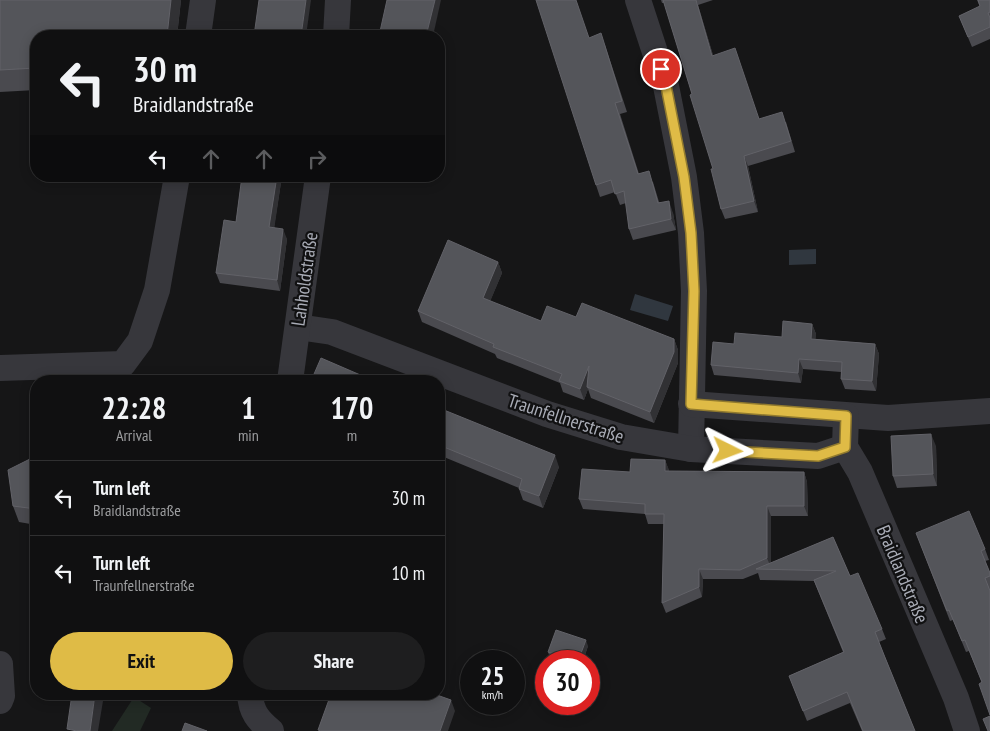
<!DOCTYPE html>
<html lang="en">
<head>
<meta charset="utf-8">
<style>
  body { margin:0; font-family:"PT Sans Narrow",sans-serif; background:#1e1e1f; color:#f1f3f6; height:100vh; display:flex; flex-direction:column; font-size:19px; white-space:nowrap }
  * { box-sizing:border-box; margin:0 }
  p { font-size:16px; color:#9c9d9f }
  .icon { flex:none; width:28px; height:28px; fill:none; stroke:currentColor; stroke-width:2; stroke-linecap:round; stroke-linejoin:round }
  .map { position:relative; flex:1; overflow:hidden }
  .drawer { position:absolute; left:30px; top:375px; width:415px; height:325px; display:flex; flex-direction:column; background:#101011; border-radius:20px; box-shadow:0 2px 12px #0003,0 0 0 1px #303031 }
  .drawer>* { flex:none }
  .top-card { position:absolute; left:30px; top:30px; width:415px; height:152px; border-radius:20px; box-shadow:0 2px 12px #0003,0 0 0 1px #303031; background:#101011; color:#f1f3f6; overflow:hidden }
  .speed { position:absolute; left:460px; top:650px; display:flex; gap:10px; font-size:25px; font-weight:700; text-align:center }
  .speed>* { display:grid; place-content:center; width:65px; height:65px; border-radius:50%; background:#101011; box-shadow:0 2px 12px #0003,0 0 0 1px #303031; line-height:1 }
  .speed small { font-size:12px; font-weight:400 }
  .speed .limit { border:8px solid #d22; background:#fff; color:#111 }
  .pin { position:absolute; display:grid; place-items:center; width:42px; height:42px; color:#fff; margin:-21px; border:2px solid #fff; border-radius:50%; box-shadow:0 1px 5px #0007 }
  .me { position:absolute; width:55px; margin:-28px; rotate:93deg; stroke-linejoin:round; filter:drop-shadow(0 0 4px #0008) }
  .turn { display:flex; align-items:center; gap:18px; height:105px; padding:0 20px; font-size:22px }
  .turn .icon { width:65px; height:65px; stroke-width:2.5 }
  .turn b { display:block; font-size:35px; line-height:42px }
  .lanes { display:flex; align-items:center; height:48px; padding:0 20px; background:#0003; justify-content:center; gap:25px; direction:ltr }
  .lanes .off { opacity:.35 }
  .eta { display:flex; justify-content:space-evenly; align-items:center; height:85px; text-align:center }
  .eta b { font-size:30px; font-weight:700; line-height:35px }
  .cta { display:flex; gap:10px; margin-top:auto; padding:10px 20px }
  .cta a { flex:1; height:58px; border-radius:30px; background:#dfbb46; color:#111; font-size:20px; font-weight:700; line-height:58px; text-align:center }
  .cta a+a { background:#1e1e1f; color:#f1f3f6 }
  ul { padding:0; list-style:none }
  li { display:flex; align-items:center; gap:15px; height:75px; padding:0 20px; border-top:1px solid #303031 }
  li div { flex:1 }
  li b { display:block; font-size:19px }
  li em { font-style:normal }
  .map>svg:first-child { display:block }
</style>
</head>
<body>
<div class="map">
<svg width="990" height="731" viewBox="0 0 990 731">
  <rect width="100%" height="100%" fill="#161617"/>
  <path fill="#222a24" d="M134,697L151,708L140,731H112Z"/>
  <g fill="#30373f">
    <path d="M816,249V264L789,265V250Z"/>
    <path d="M635,294L673,306L668,321L630,310Z"/>
  </g>
  <g fill="none" stroke-linecap="round" stroke-linejoin="round">
    <g stroke="#37373c" stroke-width="26">
      <path d="M638,0L666,86L684,177L691,233L694,291L691,449"/>
      <path d="M198,36L203,0"/>
      <path d="M336,36L338,0"/>
      <path d="M298,327L332,332L547,414L621,437L691,449L818,456L845,447"/>
      <path d="M0,368L123,364L140,341L157,290L177,176"/>
      <path d="M290,381L318,176"/>
      <path d="M691,404L888,418L990,411"/>
      <path d="M846,416L845,447L860,472L956,698L967,731"/>
      <path d="M0,664L2,696L0,701"/>
      <path d="M250,694C251,712 258,720 271,731"/>
    </g>
  </g>
  <g fill="#4a4a4f">
    <path d="M0,0H181L177,36H36V90L0,92Z"/>
    <path d="M661,0H713L698,5L713,55L759,119L786,122L795,152L748,166L758,212L725,219L721,209L713,169L692,94L664,3H662Z"/>
    <path d="M977,0H990V39L972,47L959,16L980,7Z"/>
    <path d="M589,38L605,45L627,112L620,114L639,174L653,182L659,202L673,213L676,230L633,240L629,229L626,203L620,205L615,192L600,197L596,185Z"/>
    <path d="M242,176H282L274,227L287,239L280,291L220,283L216,273L236,222Z"/>
    <path d="M498,262L502,273L490,301L541,321L576,317L674,339L678,350V363L654,423L591,398L588,389L584,400L563,392L560,383L497,358L495,354L422,322L418,311Z"/>
    <path d="M812,324L816,334L815,339L875,344L879,354L876,391L845,389L841,379V372L803,369L801,383L714,375L711,365L734,344L782,337Z"/>
    <path d="M439,408L559,467L543,508L523,500L519,489V488L439,455Z"/>
    <path d="M36,429V525L19,522L13,506L32,458Z"/>
    <path d="M936,446L937,486L897,488L893,476Z"/>
    <path d="M665,460L669,471L804,472L807,482L808,516H771V563L833,537L850,576L882,629L886,639L879,642L915,731H862L850,703L807,721L789,676L843,652L814,581L760,580L758,573L743,579H703L702,597L666,613L662,603L664,524H648L645,514L583,509L579,499L630,472Z"/>
    <path d="M916,533L985,549L989,560L985,561L990,573V589L982,683L969,651L966,652L953,620L950,621Z"/>
    <path d="M588,646L583,661H559L550,658L548,652Z"/>
    <path d="M182,694H217V699L182,695Z"/>
  </g>
  <g fill="#313134">
    <path d="M171,0H181L177,36H167Z"/>
    <path d="M306,0H311L306,36H301Z"/>
    <path d="M435,0H441L433,36H426Z"/>
    <path d="M696,0L698,5L716,66L712,56Z"/>
    <path d="M744,156L748,166L758,212L754,201Z"/>
    <path d="M277,176H282L273,237L269,227Z"/>
    <path d="M669,201L673,213L676,230L671,219Z"/>
    <path d="M283,229L287,239L280,291L277,280Z"/>
    <path d="M498,262L502,273L487,309L483,298Z"/>
    <path d="M812,324L816,334L815,349L811,339Z"/>
    <path d="M674,339L678,350V363L654,423L650,412Z"/>
    <path d="M875,344L879,354L876,391L872,381Z"/>
    <path d="M799,359L803,369L801,383L798,373Z"/>
    <path d="M589,366L587,387L588,389L584,400L580,389Z"/>
    <path d="M931,434L936,446L937,486L933,474Z"/>
    <path d="M555,455L559,467L543,508L539,496Z"/>
    <path d="M665,460L669,470L668,481L665,471Z"/>
    <path d="M804,472L807,482L808,516L804,506Z"/>
    <path d="M767,506L771,516V568L767,558Z"/>
    <path d="M699,569L703,579L702,597L699,587Z"/>
    <path d="M586,640L588,646L583,661H578Z"/>
    <path d="M95,694H100L103,701L98,731H90Z"/>
    <path d="M215,694H217V699Z"/>
    <path d="M451,700L455,711L448,731H440Z"/>
  </g>
  <g fill="#54555a" stroke="#626268">
    <path d="M0,0H171L167,36H36V68L0,70Z"/>
    <path d="M259,0H306L301,36H254Z"/>
    <path d="M387,0H435L426,36H379Z"/>
    <path d="M536,0H576L589,38L601,33L622,101L615,103L638,174L649,171L658,203L669,201L671,219L629,229L624,191L615,194L611,180L596,185Z"/>
    <path d="M663,0H696L712,56L735,48L759,119L782,112L791,141L744,156L754,201L721,209L711,169H713L690,95L692,94Z"/>
    <path d="M978,0H990V12L988,13L990,18V27L968,37L959,16L980,6Z"/>
    <path d="M230,33L253,36H229Z"/>
    <path d="M242,176H277L269,227L283,229L277,280L216,273L224,220L236,222Z"/>
    <path d="M448,240L498,262L483,298L541,321L547,306L576,317L582,303L674,339V352L650,412L587,387L589,366L580,389L559,381L562,374L493,347L494,344L418,311Z"/>
    <path d="M783,321L812,324L811,339L875,344L872,381L841,379L842,362L799,359L798,373L711,365L713,342L734,344L735,333L782,337Z"/>
    <path d="M321,358L365,377V378L372,381H311Z"/>
    <path d="M439,408L555,455L539,496L519,489L522,479L439,445Z"/>
    <path d="M36,429V509L13,506L8,470L32,458Z"/>
    <path d="M931,434L933,474L893,476L891,436Z"/>
    <path d="M631,459L665,460V471L804,472V506H767V558L740,570L699,569V587L662,603L664,514H645V504L579,499L582,469L630,472Z"/>
    <path d="M969,511L985,549L981,551L990,573V576L985,578L990,591V715L979,684L982,682L965,640L962,641L949,610L947,611L916,533Z"/>
    <path d="M833,537L850,576L858,573L882,629L875,632L884,655L915,731H863L847,692L803,711L789,676L844,652L814,580L836,571L756,569Z"/>
    <path d="M556,630L586,640L578,661H575L548,652Z"/>
    <path d="M72,694H95L90,731H77L67,729Z"/>
    <path d="M331,694H402L409,697L410,694H434L451,700L440,731H321L318,730Z"/>
    <path d="M990,716V731H988L983,719Z"/>
    <path d="M185,723L207,731H182Z"/>
  </g>
  <g fill="none" stroke-linecap="round" stroke-linejoin="round">
    <defs>
      <path id="route" d="M661,69L666,86L684,177L691,233L694,291L691,404L846,416L845,447L818,456L728,451"/>
    </defs>
    <use href="#route" stroke="#917a2e" stroke-width="12"/>
    <use href="#route" stroke="#dfbb46" stroke-width="9"/>
  </g>
  <g text-anchor="middle" dominant-baseline="central" stroke-width="4.5" stroke-linejoin="round" paint-order="stroke">
    <g font-size="19" fill="#a9acb6" stroke="#111112">
      <text transform="translate(304 279) rotate(-82)">Lahholdstraße</text>
      <text transform="translate(566 418) rotate(18)">Traunfellnerstraße</text>
      <text transform="translate(903 574) rotate(67)">Braidlandstraße</text>
    </g>
  </g>
</svg>
<div class="speed"><div>25<small>km/h</small></div><div class="limit">30</div></div>
<div class="pin" style="left:661px;top:69px;background:#d93025"><svg class="icon" aria-label="arrive" viewBox="0 0 24 24"><path d="M6 21V4h12l-3 4 3 4H6"/></svg></div>
<svg class="me" style="left:728px;top:451px" viewBox="-20 -20 40 40"><path d="M0-17L14 15 0 8-14 15z" fill="#dfbb46" stroke="#fff" stroke-width="4"/></svg>
<div class="top-card">
<div class="turn"><svg class="icon" aria-label="left" viewBox="0 0 24 24"><path d="M17 20v-9H6M10 6l-5 5 5 5"/></svg><div><b>30 m</b>Braidlandstraße</div></div>
<div class="lanes"><svg class="icon" aria-label="left" viewBox="0 0 24 24"><path d="M17 20v-9H6M10 6l-5 5 5 5"/></svg><svg class="icon off" aria-label="ahead" viewBox="0 0 24 24"><path d="M12 20V5M6 11l6-6 6 6"/></svg><svg class="icon off" aria-label="ahead" viewBox="0 0 24 24"><path d="M12 20V5M6 11l6-6 6 6"/></svg><svg class="icon off" aria-label="right" viewBox="0 0 24 24"><path d="M7 20v-9h11M14 6l5 5-5 5"/></svg></div>
</div>
<section class="drawer">
<div class="eta">
<div><b>22:28</b><p>Arrival</p></div>
<div><b>1</b><p>min</p></div>
<div><b>170</b><p>m</p></div>
</div>
<ul>
<li><svg class="icon" aria-label="left" viewBox="0 0 24 24"><path d="M17 20v-9H6M10 6l-5 5 5 5"/></svg><div><b>Turn left</b><p>Braidlandstraße</p></div><em>30 m</em></li>
<li><svg class="icon" aria-label="left" viewBox="0 0 24 24"><path d="M17 20v-9H6M10 6l-5 5 5 5"/></svg><div><b>Turn left</b><p>Traunfellnerstraße</p></div><em>10 m</em></li>
</ul>
<div class="cta"><a>Exit</a><a>Share</a></div>
</section>
</div>
</body>
</html>
